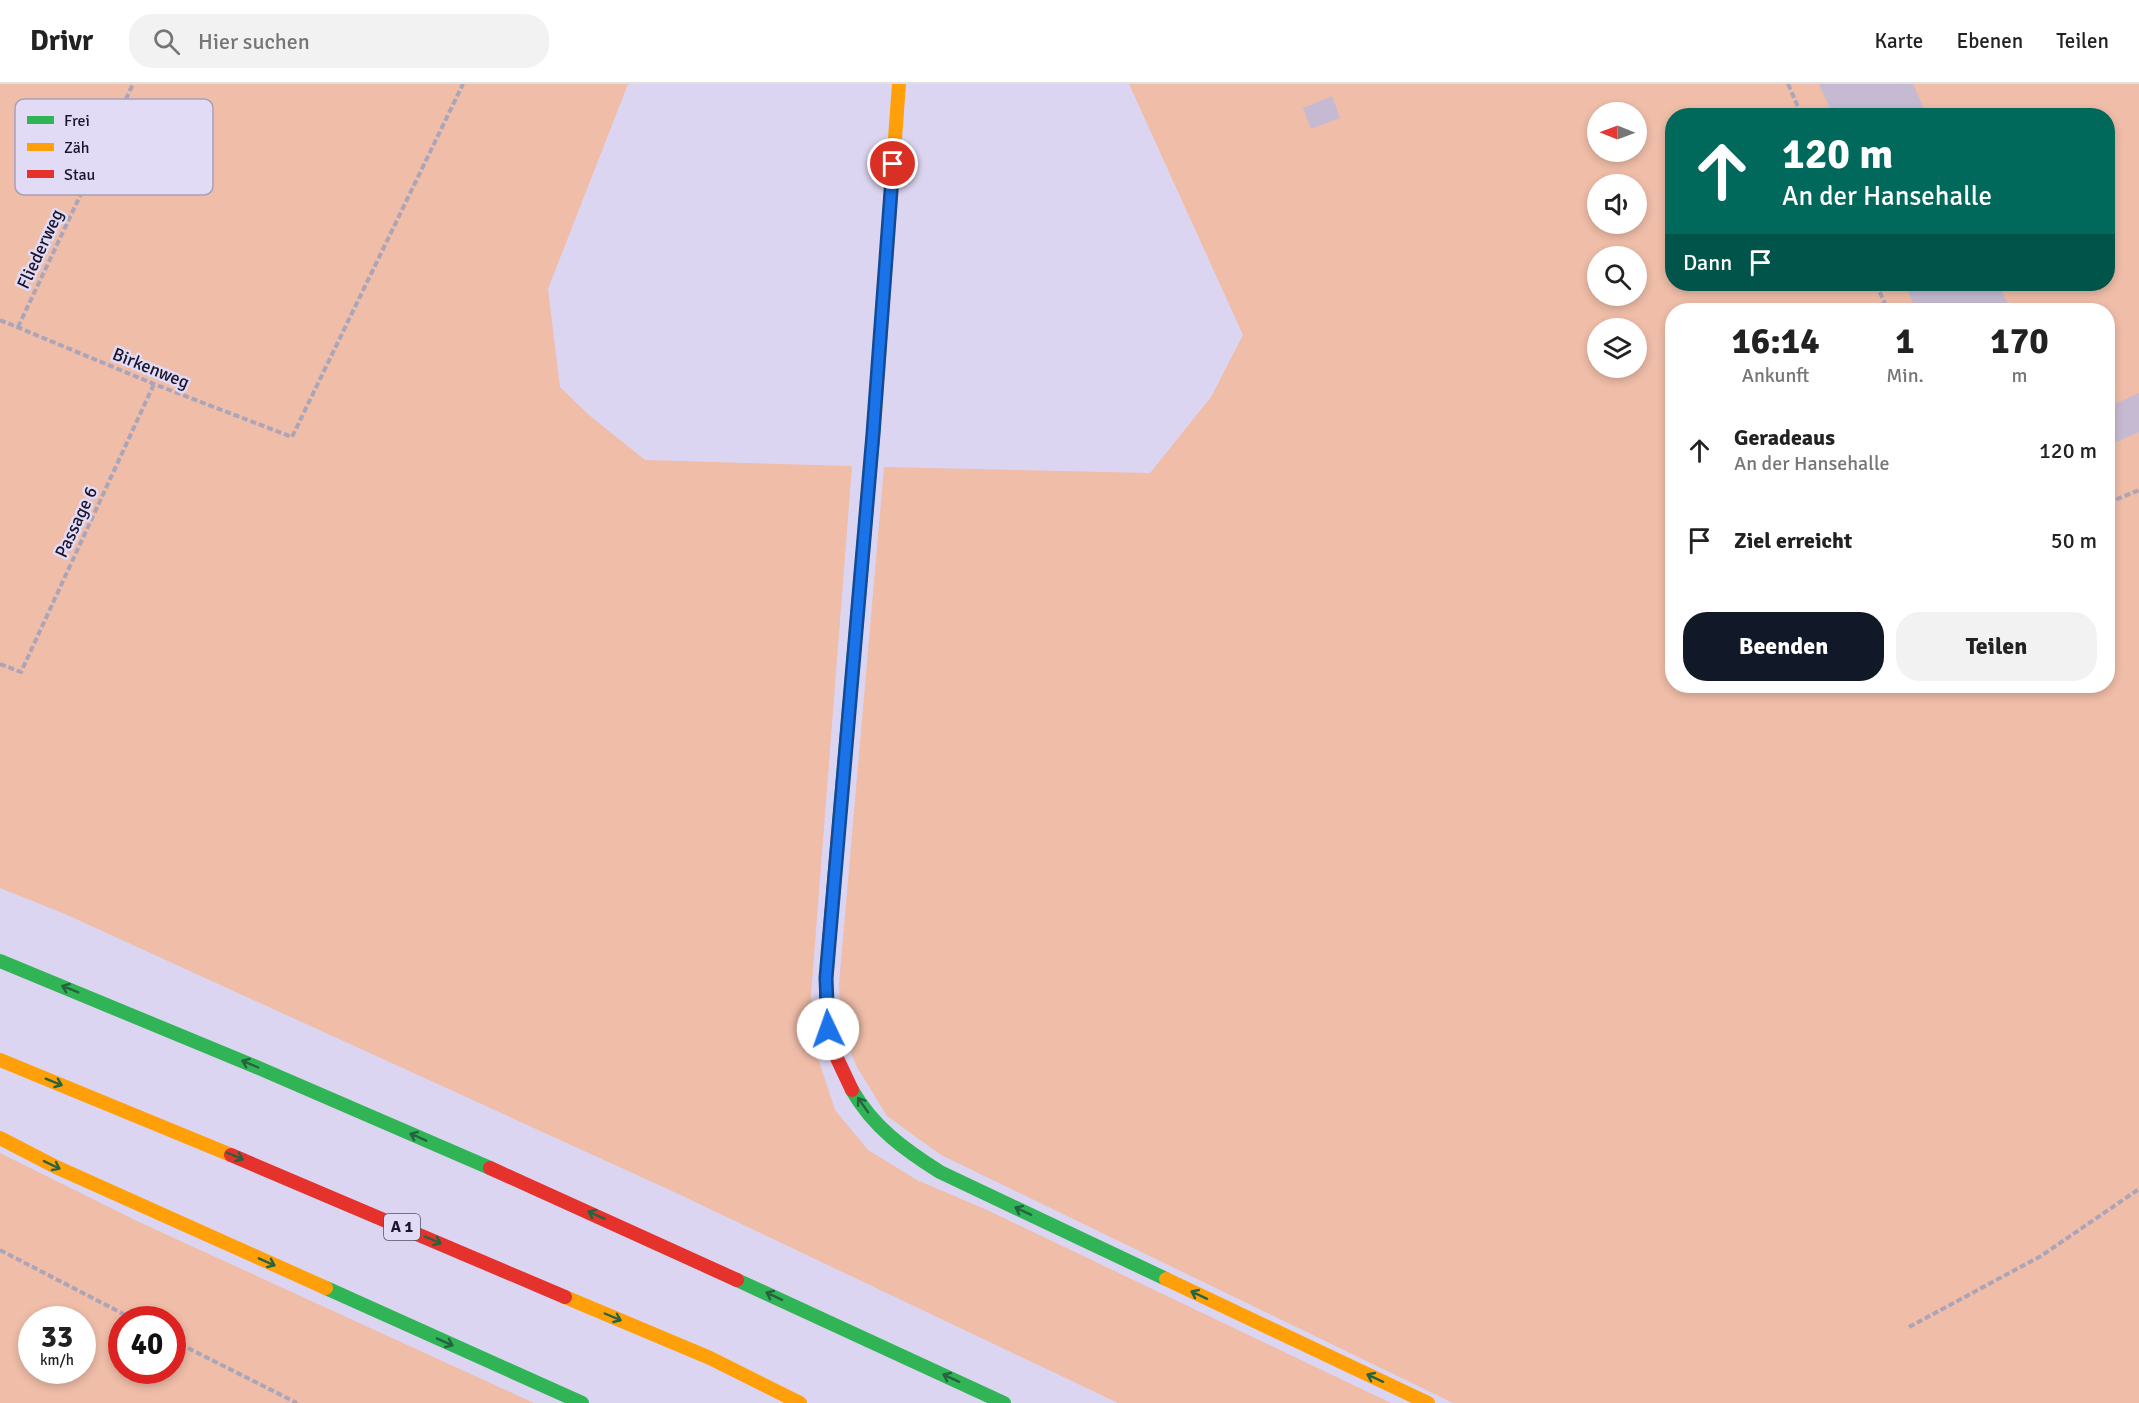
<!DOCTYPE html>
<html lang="de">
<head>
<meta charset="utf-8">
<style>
  body { margin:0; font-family:Signika,sans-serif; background:#f2f2f2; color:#222; height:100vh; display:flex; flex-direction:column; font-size:22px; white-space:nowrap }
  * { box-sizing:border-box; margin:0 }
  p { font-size:20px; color:#767676 }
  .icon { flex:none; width:33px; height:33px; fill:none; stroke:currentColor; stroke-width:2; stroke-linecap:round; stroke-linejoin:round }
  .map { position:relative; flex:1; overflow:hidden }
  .side { position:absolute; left:1665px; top:219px; width:450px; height:390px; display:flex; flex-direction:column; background:#fff; border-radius:24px; box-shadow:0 3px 9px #0003 }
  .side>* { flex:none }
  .hud { position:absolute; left:1665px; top:24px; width:450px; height:183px; border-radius:24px; box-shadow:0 3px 9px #0003; background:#00695c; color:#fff; overflow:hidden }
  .needle { width:39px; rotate:271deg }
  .fabs { position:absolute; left:1587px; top:18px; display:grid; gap:12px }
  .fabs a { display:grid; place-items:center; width:60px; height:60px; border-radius:50%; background:#fff; box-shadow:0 3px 9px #0003; font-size:30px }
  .speed { position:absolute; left:18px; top:1222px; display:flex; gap:12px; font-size:30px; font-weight:700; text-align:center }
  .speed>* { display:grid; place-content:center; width:78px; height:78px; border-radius:50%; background:#fff; box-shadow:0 3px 9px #0003; line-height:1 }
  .speed small { font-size:15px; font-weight:400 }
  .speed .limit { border:9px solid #d22; background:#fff; color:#111 }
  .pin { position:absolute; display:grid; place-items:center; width:51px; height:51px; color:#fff; margin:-26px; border:3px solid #fff; border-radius:50%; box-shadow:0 2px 6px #0007 }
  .me { position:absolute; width:66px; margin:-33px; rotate:357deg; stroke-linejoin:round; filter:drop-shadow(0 0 4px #0008) }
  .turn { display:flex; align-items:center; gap:21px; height:126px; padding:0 18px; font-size:27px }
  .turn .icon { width:78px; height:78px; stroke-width:2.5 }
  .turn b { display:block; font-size:42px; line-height:51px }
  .then { display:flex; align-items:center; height:57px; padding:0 18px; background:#0003; gap:12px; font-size:22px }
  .eta { display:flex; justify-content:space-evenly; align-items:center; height:102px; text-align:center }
  .eta b { font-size:36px; font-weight:800; line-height:42px }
  .primary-button { display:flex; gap:12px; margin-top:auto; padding:12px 18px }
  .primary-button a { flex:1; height:69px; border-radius:24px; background:#111827; color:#fff; font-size:24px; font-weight:800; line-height:69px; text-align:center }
  .primary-button a+a { background:#f2f2f2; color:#222 }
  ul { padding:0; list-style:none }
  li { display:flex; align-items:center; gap:18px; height:90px; padding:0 18px }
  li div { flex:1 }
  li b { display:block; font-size:22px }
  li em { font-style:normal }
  header { display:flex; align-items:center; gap:36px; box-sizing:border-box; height:84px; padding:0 30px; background:#fff; border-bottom:2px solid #e0e0e0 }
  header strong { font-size:28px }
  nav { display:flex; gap:33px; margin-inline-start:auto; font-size:21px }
  .search { width:420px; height:54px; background:#f2f2f2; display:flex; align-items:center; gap:15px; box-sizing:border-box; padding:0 21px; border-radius:24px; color:#767676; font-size:22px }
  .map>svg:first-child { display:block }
</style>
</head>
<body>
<header>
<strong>Drivr</strong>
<div class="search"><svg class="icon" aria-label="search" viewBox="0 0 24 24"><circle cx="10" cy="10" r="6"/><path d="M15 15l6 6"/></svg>Hier suchen</div>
<nav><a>Karte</a><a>Ebenen</a><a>Teilen</a></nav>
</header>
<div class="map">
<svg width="2139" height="1319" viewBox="0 0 2139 1319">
  <rect width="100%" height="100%" fill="#dcd5f1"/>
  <g fill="#efbda8" fill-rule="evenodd">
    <path d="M0,0H628L548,205L560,303L589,331L645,376L852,382L811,911L816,968L835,1026L868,1066L917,1096L987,1126L1391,1319H1118L672,1107L65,830L0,804Z"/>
    <path d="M1129,0H2139V1319H1453L941,1071L887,1032L857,983L841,946L839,900L884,383L1150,389L1211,313L1243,251ZM1598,28H1636V68H1598ZM1672,32H2108V200H1672ZM1598,100H1636V140H1598ZM1598,172H1636V212H1598ZM1672,226H2108V602H1672ZM1598,244H1636V284H1598Z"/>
    <path d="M0,1069L139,1138L534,1319H0ZM32,1236H82V1287H32ZM122,1236H172V1287H122Z"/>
  </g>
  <g fill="#c5bad1">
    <path d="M1819,0H1913L1927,32H1833Z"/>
    <path d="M1332,12L1340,34L1311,45L1303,24Z"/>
    <path d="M1905,200H1999L2010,226H1916Z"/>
    <path d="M2139,309V348L2108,362V323Z"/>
  </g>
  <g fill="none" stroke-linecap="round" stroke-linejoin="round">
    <g stroke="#aaa5b9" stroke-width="4" stroke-dasharray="6 3" stroke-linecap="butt">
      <path d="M1788,0L1802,32"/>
      <path d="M1876,200L1888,226"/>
      <path d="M0,236L154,300L292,353L463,0"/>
      <path d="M18,243L133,0"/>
      <path d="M2108,419L2139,406"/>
      <path d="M0,580L21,588L154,300"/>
      <path d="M0,1166L135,1236"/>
      <path d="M1909,1243L2041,1172L2139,1105"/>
      <path d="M172,1256L297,1319"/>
    </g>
    <g stroke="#30b455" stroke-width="14">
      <path d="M838,751L874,340"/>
      <path d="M0,877L254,982L490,1084"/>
      <path d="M852,1006C873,1043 905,1066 940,1088L1166,1195"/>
      <path d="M737,1196L1004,1319"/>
      <path d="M326,1204L582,1319"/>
    </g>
    <g stroke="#ff9f0a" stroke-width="14">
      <path d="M874,340L899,0"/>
      <path d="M0,976L231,1071"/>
      <path d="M0,1054L56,1083L326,1204"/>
      <path d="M1166,1195L1428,1319"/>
      <path d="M565,1213L710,1274L800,1319"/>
    </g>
    <g stroke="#e5322d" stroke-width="14">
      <path d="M838,751L826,894V926L828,944L835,970L852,1006"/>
      <path d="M231,1071L565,1213"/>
      <path d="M490,1084L737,1196"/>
    </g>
  </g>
  <defs><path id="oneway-shaft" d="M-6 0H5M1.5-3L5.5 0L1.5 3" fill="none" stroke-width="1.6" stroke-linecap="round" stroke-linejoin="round" transform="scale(1.5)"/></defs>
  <g stroke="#266440">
    <use href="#oneway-shaft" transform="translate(70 905) rotate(-158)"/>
    <use href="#oneway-shaft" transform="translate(250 980) rotate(-157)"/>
    <use href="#oneway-shaft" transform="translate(54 998) rotate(22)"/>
    <use href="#oneway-shaft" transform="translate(863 1021) rotate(-125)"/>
    <use href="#oneway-shaft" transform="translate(418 1053) rotate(-156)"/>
    <use href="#oneway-shaft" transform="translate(235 1072) rotate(23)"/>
    <use href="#oneway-shaft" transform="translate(52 1081) rotate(26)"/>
    <use href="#oneway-shaft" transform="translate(1023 1127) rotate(-155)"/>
    <use href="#oneway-shaft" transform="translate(596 1131) rotate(-156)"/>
    <use href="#oneway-shaft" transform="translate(433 1156) rotate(23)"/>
    <use href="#oneway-shaft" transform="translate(267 1178) rotate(24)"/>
    <use href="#oneway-shaft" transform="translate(1199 1211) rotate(-155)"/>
    <use href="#oneway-shaft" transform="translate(774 1212) rotate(-155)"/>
    <use href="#oneway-shaft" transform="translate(613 1233) rotate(23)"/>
    <use href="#oneway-shaft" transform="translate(445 1258) rotate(24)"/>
    <use href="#oneway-shaft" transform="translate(951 1294) rotate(-155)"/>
    <use href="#oneway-shaft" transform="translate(1375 1294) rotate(-155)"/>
  </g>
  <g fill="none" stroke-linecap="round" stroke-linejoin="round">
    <defs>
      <path id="route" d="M828,945L826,894L873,350L893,80"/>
    </defs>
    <use href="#route" stroke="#114b97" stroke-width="15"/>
    <use href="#route" stroke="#1a73e8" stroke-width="10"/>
  </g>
  <g text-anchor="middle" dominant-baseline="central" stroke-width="5" stroke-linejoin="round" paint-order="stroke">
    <rect fill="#e1dbf5" stroke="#575068" stroke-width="1.5" x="384" y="1130" width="36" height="26" rx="4.5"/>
    <g font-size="16" font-weight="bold" fill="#1c152c">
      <text x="402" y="1143">A 1</text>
    </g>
    <g font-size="18" fill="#1c152c" stroke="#e1dbf5">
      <text transform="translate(40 165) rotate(-65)">Fliederweg</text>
      <text transform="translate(151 284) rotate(22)">Birkenweg</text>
      <text transform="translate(76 438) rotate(-65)">Passage 6</text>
    </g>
  </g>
  <rect x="15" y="15" width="198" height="96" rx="9" fill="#e1dbf5" stroke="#a6a0b9" stroke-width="1.5"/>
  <rect x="27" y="32" width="27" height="8" fill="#30b455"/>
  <rect x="27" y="59" width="27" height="8" fill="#ff9f0a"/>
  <rect x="27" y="86" width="27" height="8" fill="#e5322d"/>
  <g font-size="16" fill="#1c152c">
    <text x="64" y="42">Frei</text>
    <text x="64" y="69">Zäh</text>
    <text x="64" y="96">Stau</text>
  </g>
</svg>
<div class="fabs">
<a><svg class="needle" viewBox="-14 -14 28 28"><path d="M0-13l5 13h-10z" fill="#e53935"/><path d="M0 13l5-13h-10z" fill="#767676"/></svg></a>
<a><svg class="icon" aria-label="sound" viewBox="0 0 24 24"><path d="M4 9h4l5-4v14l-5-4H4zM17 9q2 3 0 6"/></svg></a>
<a><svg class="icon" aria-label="search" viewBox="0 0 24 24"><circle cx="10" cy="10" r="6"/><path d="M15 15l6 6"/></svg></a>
<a><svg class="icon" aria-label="layers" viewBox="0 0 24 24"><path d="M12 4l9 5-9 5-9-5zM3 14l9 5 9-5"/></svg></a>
</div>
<div class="speed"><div>33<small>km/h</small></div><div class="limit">40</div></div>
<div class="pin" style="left:893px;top:80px;background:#d93025"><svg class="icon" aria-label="arrive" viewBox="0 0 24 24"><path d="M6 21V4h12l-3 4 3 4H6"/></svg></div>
<svg class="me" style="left:828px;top:945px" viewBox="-20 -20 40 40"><circle r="19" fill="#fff"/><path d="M0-13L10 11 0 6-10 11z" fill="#1a73e8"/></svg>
<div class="hud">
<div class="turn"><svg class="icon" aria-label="ahead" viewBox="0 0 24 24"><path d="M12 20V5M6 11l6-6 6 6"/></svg><div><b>120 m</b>An der Hansehalle</div></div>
<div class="then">Dann<svg class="icon" aria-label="arrive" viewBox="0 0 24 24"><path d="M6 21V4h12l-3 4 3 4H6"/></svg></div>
</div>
<section class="side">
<div class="eta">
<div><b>16:14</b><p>Ankunft</p></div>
<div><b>1</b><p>Min.</p></div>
<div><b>170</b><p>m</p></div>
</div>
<ul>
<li><svg class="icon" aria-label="ahead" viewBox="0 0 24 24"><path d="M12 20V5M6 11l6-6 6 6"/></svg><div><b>Geradeaus</b><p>An der Hansehalle</p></div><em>120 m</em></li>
<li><svg class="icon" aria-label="arrive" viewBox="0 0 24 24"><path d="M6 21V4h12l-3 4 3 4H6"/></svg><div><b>Ziel erreicht</b></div><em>50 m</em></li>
</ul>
<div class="primary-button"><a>Beenden</a><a>Teilen</a></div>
</section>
</div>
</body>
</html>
